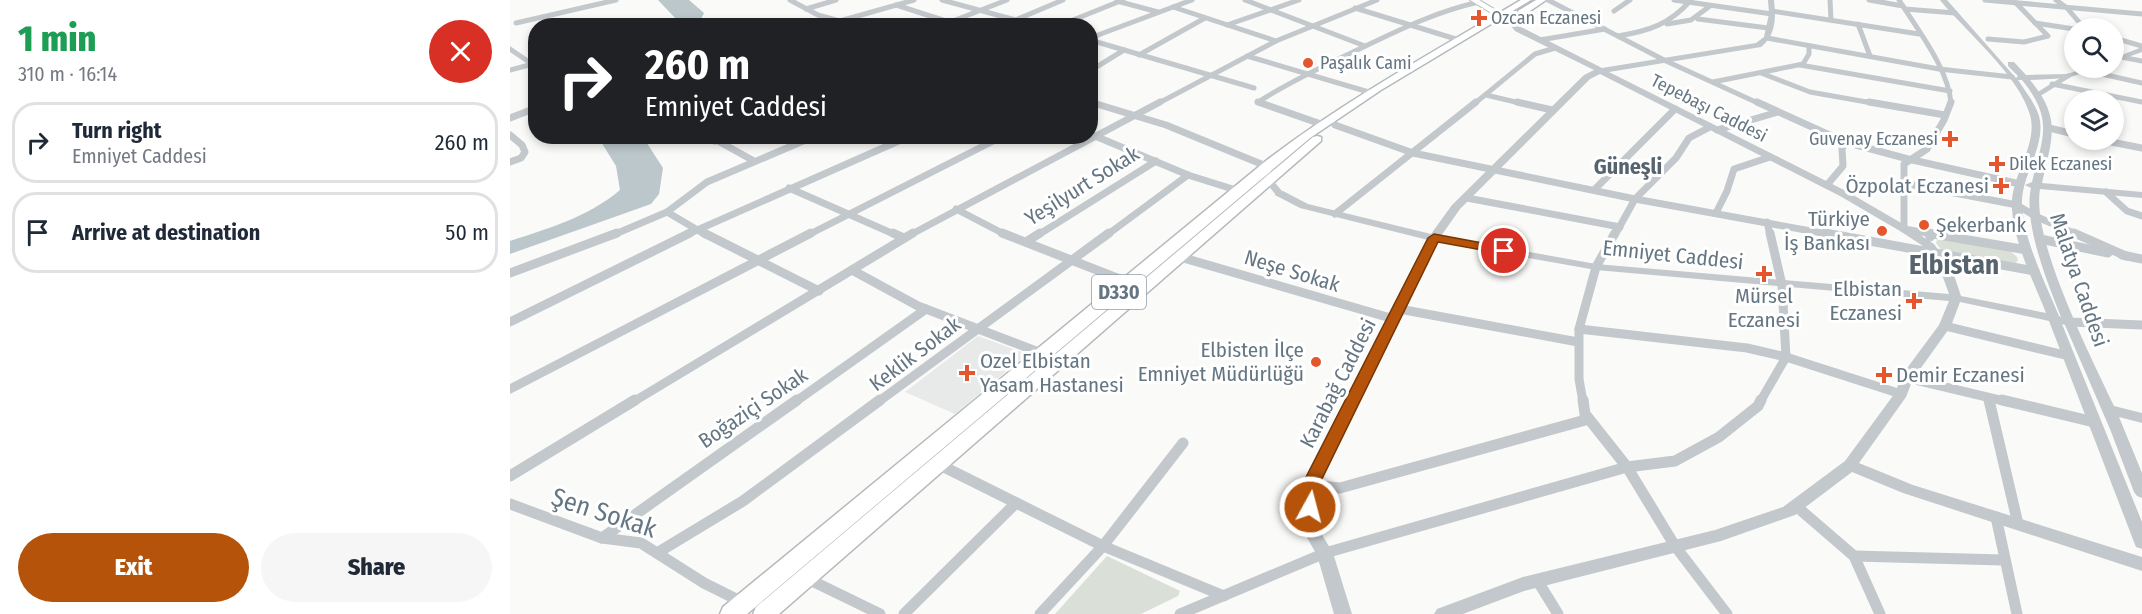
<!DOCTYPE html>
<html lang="en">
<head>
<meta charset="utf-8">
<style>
  body { margin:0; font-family:"Fira Sans Condensed",sans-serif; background:#f6f6f7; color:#1f2937; height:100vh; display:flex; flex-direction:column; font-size:22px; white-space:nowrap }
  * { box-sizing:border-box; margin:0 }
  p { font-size:20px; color:#747a83 }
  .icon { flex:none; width:33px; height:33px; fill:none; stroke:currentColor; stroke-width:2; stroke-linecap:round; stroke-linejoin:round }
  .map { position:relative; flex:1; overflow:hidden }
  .drawer { display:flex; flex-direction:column; background:#fff; width:510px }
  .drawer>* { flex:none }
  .banner { position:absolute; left:18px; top:18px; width:570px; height:126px; border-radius:24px; box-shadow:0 3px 9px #0003; background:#202124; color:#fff; overflow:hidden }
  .tools { position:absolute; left:1554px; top:18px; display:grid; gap:12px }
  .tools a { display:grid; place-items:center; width:60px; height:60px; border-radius:50%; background:#fff; box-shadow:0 3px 9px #0003; font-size:30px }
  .pin { position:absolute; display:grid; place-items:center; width:51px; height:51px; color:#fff; margin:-26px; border:3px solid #fff; border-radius:50%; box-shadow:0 2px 6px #0007 }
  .me { position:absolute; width:66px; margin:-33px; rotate:7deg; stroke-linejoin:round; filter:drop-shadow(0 0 4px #0008) }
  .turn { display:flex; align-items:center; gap:21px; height:126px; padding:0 18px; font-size:27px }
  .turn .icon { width:78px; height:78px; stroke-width:2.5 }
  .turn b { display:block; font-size:42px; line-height:51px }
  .round { display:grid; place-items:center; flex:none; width:63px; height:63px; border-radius:32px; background:#f6f6f7 }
  .headline { display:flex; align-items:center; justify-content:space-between; height:102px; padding:0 18px }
  h1 { font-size:36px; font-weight:800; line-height:45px; color:#1e9e55 }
  .action { display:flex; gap:12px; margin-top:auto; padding:12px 18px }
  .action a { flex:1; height:69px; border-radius:36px; background:#b45309; color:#fff; font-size:24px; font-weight:800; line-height:69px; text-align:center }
  .action a+a { background:#f6f6f7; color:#1f2937 }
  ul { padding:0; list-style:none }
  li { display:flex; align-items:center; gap:18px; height:81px; margin:0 12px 9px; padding:0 6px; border:3px solid #e0e1e3; border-radius:24px }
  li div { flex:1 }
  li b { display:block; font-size:22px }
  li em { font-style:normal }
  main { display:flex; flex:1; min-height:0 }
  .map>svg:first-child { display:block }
</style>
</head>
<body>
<main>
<section class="drawer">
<div class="headline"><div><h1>1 min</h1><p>310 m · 16:14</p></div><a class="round" style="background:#d93025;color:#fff"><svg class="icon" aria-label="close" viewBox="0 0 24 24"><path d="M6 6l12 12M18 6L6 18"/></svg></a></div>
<ul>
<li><svg class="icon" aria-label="right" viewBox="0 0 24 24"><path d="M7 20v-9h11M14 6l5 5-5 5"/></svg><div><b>Turn right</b><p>Emniyet Caddesi</p></div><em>260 m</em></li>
<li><svg class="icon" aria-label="arrive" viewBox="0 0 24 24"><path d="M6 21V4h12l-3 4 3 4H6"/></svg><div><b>Arrive at destination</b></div><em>50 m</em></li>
</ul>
<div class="action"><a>Exit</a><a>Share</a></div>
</section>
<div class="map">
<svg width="1632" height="614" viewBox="0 0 1632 614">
  <rect width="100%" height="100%" fill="#fafaf8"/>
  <path fill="#e8e9e9" d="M468,336L517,354L445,414L395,392Z"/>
  <g fill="#dadfd7">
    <path d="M1433,239L1500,251L1507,257L1508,260L1506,263L1433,252L1426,243L1427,240Z"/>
    <path d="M597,556L670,591L668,596L631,614H545Z"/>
  </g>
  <g fill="#bbc7cb">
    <path d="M148,0H179L194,13L188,25H164L167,20Z"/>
    <path d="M88,137H133L153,168L149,194L141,204L0,254V241C40,228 78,217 110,190L106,166Z"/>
  </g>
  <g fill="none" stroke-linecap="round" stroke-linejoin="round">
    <defs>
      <path id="secondary" d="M960,0H969L1003,20L996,22Z"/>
      <g id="primary">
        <path d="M1011,0H1021L871,90L800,138L237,614H210L213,607L757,160C837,99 925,51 1011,0Z"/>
        <path d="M1026,0H1036L1014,15H1008V11Z"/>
        <path d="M807,136L811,137V141L269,614H243L246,607L803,137Z"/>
      </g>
    </defs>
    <use href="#secondary" stroke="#b3babf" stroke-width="2"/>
    <use href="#primary" stroke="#b5babe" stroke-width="3"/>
    <g stroke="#c3c8cc" stroke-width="5">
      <path d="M280,0L308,15L347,26"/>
      <path d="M432,0L528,26"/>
      <path d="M735,0L855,46"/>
      <path d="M1038,0L1156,61L1250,104"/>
      <path d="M1164,0L1262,14"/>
      <path d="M1320,0L1321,20"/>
      <path d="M1359,0L1393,6"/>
      <path d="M1389,0C1407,29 1439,69 1441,104"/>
      <path d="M1475,0L1632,14"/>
      <path d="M1546,0L1557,8L1574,28"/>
      <path d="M607,1L648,12"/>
      <path d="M386,5L439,22"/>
      <path d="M663,7L766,41"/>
      <path d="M845,8L949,40"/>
      <path d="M296,9L326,0"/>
      <path d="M1395,9L1445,13"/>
      <path d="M1104,11L1120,0"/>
      <path d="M1262,11L1409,34"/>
      <path d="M1188,19L1258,28"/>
      <path d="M6,23L106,0"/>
      <path d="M1525,23L1564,29"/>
      <path d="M1157,24L1181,20L1200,6"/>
      <path d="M1348,24L1360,56"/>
      <path d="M717,25L789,0"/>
      <path d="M312,26L404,0"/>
      <path d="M430,26L497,0"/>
      <path d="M491,26L553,0"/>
      <path d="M548,26L613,0"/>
      <path d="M1108,36C1139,31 1160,24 1181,0"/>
      <path d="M580,38L682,0"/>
      <path d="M1257,38L1429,69L1502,77"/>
      <path d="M1604,38L1632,46"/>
      <path d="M1478,39L1514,42L1538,36L1506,3"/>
      <path d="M580,40L744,88"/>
      <path d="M1030,40L1095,29"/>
      <path d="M0,49L22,64"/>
      <path d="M629,55L695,18"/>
      <path d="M737,56L862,93"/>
      <path d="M1611,57L1632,61"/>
      <path d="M1290,65L1440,91"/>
      <path d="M0,70L23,64"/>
      <path d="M1574,70L1632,83"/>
      <path d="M580,71L614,50"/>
      <path d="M1251,73L1300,92L1368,104"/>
      <path d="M1203,82L1293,64L1299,54V46"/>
      <path d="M1542,84L1632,102"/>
      <path d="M1529,94L1558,76"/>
      <path d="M976,95L1014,104"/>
      <path d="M580,102L585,104"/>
      <path d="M647,104L766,41L867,0"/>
      <path d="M753,104L748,102C778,83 809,68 841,53C883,33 923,12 969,2"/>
      <path d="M964,104L1025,54L1045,48"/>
    </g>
    <g stroke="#c3c8cc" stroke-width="7">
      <path d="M580,102L656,125L756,166L759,181L769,193"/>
      <path d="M748,102L811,124"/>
      <path d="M1007,102L1042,110"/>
      <path d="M1247,102L1335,142L1398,159L1510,184"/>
      <path d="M1359,102L1435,115"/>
      <path d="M0,118L26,108"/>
      <path d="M825,125L903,153L1125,199L1323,235"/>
      <path d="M1539,128L1564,134"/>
      <path d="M1207,130L1268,112"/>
      <path d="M0,135L12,145L15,152L11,158L0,162"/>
      <path d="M199,136L244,161"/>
      <path d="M585,136L678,175L729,191"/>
      <path d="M1591,140L1632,148"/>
      <path d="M205,141L216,136"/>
      <path d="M1393,183L1507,205L1525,216L1568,235"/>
      <path d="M1317,185L1333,166L1332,149L1335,142"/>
      <path d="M279,188L386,235"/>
      <path d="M1084,190L1165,109"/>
      <path d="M1596,192L1617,211L1632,216"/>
      <path d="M957,198L1110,227"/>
      <path d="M446,209L496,235"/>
      <path d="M157,212L196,235"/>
      <path d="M1206,213L1217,191L1224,169L1260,157"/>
      <path d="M825,214L966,102"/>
      <path d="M1257,222L1260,235"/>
      <path d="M1423,234L1394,229V164L1417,149L1434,120L1441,102"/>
      <path d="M103,235L157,212L197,182L305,136"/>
      <path d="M176,235L400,136"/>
      <path d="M298,235L493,136"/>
      <path d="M400,235L650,102"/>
      <path d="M528,235L646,161"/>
      <path d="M597,235L678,175"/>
      <path d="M1105,235L1125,199L1166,158L1179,138L1200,127"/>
      <path d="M1422,235H1427"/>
    </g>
    <g stroke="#c3c8cc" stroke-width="9">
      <path d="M194,233L309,291"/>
      <path d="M383,233L394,238"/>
      <path d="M492,233L620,283"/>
      <path d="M1315,233L1525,271"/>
      <path d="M1418,233L1423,234"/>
      <path d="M1564,233L1616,256"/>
      <path d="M1420,237L1423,234L1517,250"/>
      <path d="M1530,239L1598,253"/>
      <path d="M516,242L530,233"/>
      <path d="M1612,255L1632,259"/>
      <path d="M670,257L884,319"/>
      <path d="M342,270L408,306L534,354"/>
      <path d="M0,273L107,233"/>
      <path d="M889,309L1068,342"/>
      <path d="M0,322L180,233"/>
      <path d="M1559,322L1632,325"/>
      <path d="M1435,326L1559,356"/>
      <path d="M1069,329L1237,348L1276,357L1391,394"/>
      <path d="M1397,378L1498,402"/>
      <path d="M0,389L301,233"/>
      <path d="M1479,399L1480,402"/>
      <path d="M123,402L403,233"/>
      <path d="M285,402L416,309"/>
      <path d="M368,402L599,233"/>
      <path d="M1073,402L1069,379V329L1086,267L1105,233"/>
      <path d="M1250,402L1276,357L1272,285L1260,233"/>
    </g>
    <g stroke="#c3c8cc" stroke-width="11">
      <path d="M1073,400L1075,414L1117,467L1165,546L1217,614"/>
      <path d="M1479,400L1508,524"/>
      <path d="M1492,400L1584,422"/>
      <path d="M428,464L593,546L714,596"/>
      <path d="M0,476L125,400"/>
      <path d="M800,485L830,488L1079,419"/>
      <path d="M0,504L92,538L131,543L194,583L234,603"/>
      <path d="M1286,506L1344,556L1370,614"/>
      <path d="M1486,517L1507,614"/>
      <path d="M92,538L287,400"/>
      <path d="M147,553L233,501L370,400"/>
      <path d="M1344,556L1493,560"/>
      <path d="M296,578L370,614"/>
      <path d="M1027,580L1048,614"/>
      <path d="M394,614L506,503"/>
      <path d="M530,614L593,546L673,443"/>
      <path d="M670,614L815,553L1117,467L1165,461L1209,437L1248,406L1251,400"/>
    </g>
    <g fill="#c3c8cc" fill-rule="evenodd">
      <path d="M1258,0H1264C1266,18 1266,35 1251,47L1099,72L1338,192L1398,227L1424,244L1442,269L1451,296L1536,313C1523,280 1500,235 1502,200C1504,172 1528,143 1520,115C1509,75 1456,32 1430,0H1437L1506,78L1508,76L1498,66V62H1504L1516,75L1557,74L1576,68H1586L1558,78L1520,80C1552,118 1542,138 1532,183L1632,192V198L1530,189C1521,240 1581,357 1604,406L1632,413V423L1609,417L1632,473V498L1627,496L1624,492L1600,429L1555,325L1552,324L1632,522V549L1626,547L1624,542L1539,321L1450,302L1441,326L1403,379L1396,397L1349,463L1403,485L1632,557V571L1393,493L1342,472L1285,515L1211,541L1014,591L953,614H924L927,609L1013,577L1205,530L1273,507L1335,461L1385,393L1392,375L1429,325L1439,301L1086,270L927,242L808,485V528L823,553L842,614H824L807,555L792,529V485L918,240L790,208L765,195V191H773L798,204L921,234L942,205L1074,75L1084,70L1005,31L997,21V19H1001L1011,27L1092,68L1246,43L1254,37L1259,14ZM1090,74L1330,196L1390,231L1416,248L1430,269L1439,294L1086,264L931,236L950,209L1080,79ZM1508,80H1512C1544,119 1533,137 1522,182L1515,185L1521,188C1513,223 1538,284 1551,317L1549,316C1535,282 1515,244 1512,206C1510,176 1537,146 1529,116C1525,103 1515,91 1508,80Z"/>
      <path d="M1632,47V52L1604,62V58Z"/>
    </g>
    <use href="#secondary" fill="#fff" fill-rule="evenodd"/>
    <use href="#primary" fill="#fff" fill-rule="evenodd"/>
  </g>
  <path fill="#b45309" stroke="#753606" stroke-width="1.5" d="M924,234L994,247L1000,251L994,254L928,242L809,485V507L806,512L800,514L794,512L791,507L792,485L918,238Z"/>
  <g fill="#e4572e" stroke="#fff" stroke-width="2">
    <path d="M966 9h6v6h6v6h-6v6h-6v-6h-6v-6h6z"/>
    <circle cx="798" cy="63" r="6"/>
    <path d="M1437 130h6v6h6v6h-6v6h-6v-6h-6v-6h6z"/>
    <path d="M1484 155h6v6h6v6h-6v6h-6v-6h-6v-6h6z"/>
    <path d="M1488 177h6v6h6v6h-6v6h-6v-6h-6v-6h6z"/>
    <circle cx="1414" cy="225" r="6"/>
    <circle cx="1372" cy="231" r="6"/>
    <path d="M1251 265h6v6h6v6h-6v6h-6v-6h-6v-6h6z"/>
    <path d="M1401 292h6v6h6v6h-6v6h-6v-6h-6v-6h6z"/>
    <circle cx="806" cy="362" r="6"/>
    <path d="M454 364h6v6h6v6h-6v6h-6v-6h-6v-6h6z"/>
    <path d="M1371 366h6v6h6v6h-6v6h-6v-6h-6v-6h6z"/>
  </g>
  <g text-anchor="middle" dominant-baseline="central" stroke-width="6" stroke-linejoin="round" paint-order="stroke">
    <g font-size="18" fill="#657683" stroke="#fff" text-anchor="start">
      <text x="981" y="18">Ozcan Eczanesi</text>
      <text x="810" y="63">Paşalık Cami</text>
      <text x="1428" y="139" text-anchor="end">Guvenay Eczanesi</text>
      <text x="1499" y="164">Dilek Eczanesi</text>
    </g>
    <g font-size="18" fill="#657683" stroke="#fff">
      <text transform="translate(1199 108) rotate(27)">Tepebaşı Caddesi</text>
    </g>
    <rect fill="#fff" stroke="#939fa8" stroke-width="1.5" x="582" y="275" width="54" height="34" rx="4.5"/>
    <g font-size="20" font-weight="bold" fill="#657683">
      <text x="609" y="292">D330</text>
    </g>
    <g font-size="21" fill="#657683" stroke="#fff">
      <text transform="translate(572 186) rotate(-32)">Yeşilyurt Sokak</text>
      <text transform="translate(1163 255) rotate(6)">Emniyet Caddesi</text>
      <text transform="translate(782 271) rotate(17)">Neşe Sokak</text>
      <text transform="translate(1569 280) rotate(71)">Malatya Caddesi</text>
      <text transform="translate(405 354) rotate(-37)">Keklik Sokak</text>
      <text transform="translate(828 383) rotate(-63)">Karabağ Caddesi</text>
      <text transform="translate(243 408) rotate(-34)">Boğaziçi Sokak</text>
    </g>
    <g font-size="21" fill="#657683" stroke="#fff" text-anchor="end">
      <text x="1479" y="186">Özpolat Eczanesi</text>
      <text x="1360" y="219">Türkiye<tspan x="1360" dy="24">İş Bankası</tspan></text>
      <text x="1426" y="225" text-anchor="start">Şekerbank</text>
      <text x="1392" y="289">Elbistan<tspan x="1392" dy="24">Eczanesi</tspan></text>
      <text x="1254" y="296" text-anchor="middle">Mürsel<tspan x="1254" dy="24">Eczanesi</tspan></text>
      <text x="794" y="350">Elbisten İlçe<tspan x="794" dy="24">Emniyet Müdürlüğü</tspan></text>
      <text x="470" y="361" text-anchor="start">Ozel Elbistan<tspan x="470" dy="24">Yasam Hastanesi</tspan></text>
      <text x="1386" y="375" text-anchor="start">Demir Eczanesi</text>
    </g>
    <g font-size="22" font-weight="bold" fill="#57646e" stroke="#fff">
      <text x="1118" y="166">Güneşli</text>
    </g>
    <g font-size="26" fill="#657683" stroke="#fff">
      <text transform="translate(94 513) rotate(18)">Şen Sokak</text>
    </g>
    <g font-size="27" font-weight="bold" fill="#57646e" stroke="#fff">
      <text x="1444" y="265">Elbistan</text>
    </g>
  </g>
</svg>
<div class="tools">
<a><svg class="icon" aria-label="search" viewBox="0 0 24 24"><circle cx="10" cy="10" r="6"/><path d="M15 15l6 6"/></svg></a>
<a><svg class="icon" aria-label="layers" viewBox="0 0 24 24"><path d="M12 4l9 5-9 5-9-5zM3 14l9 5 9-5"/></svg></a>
</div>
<div class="pin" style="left:994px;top:251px;background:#d93025"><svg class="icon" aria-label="arrive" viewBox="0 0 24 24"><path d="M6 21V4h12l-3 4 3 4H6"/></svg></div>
<svg class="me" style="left:800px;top:507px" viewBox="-20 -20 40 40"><circle r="17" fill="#b45309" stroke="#fff" stroke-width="3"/><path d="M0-11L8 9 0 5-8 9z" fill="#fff"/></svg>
<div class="banner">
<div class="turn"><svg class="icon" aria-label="right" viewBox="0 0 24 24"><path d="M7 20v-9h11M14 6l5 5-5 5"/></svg><div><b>260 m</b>Emniyet Caddesi</div></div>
</div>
</div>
</main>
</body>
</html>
